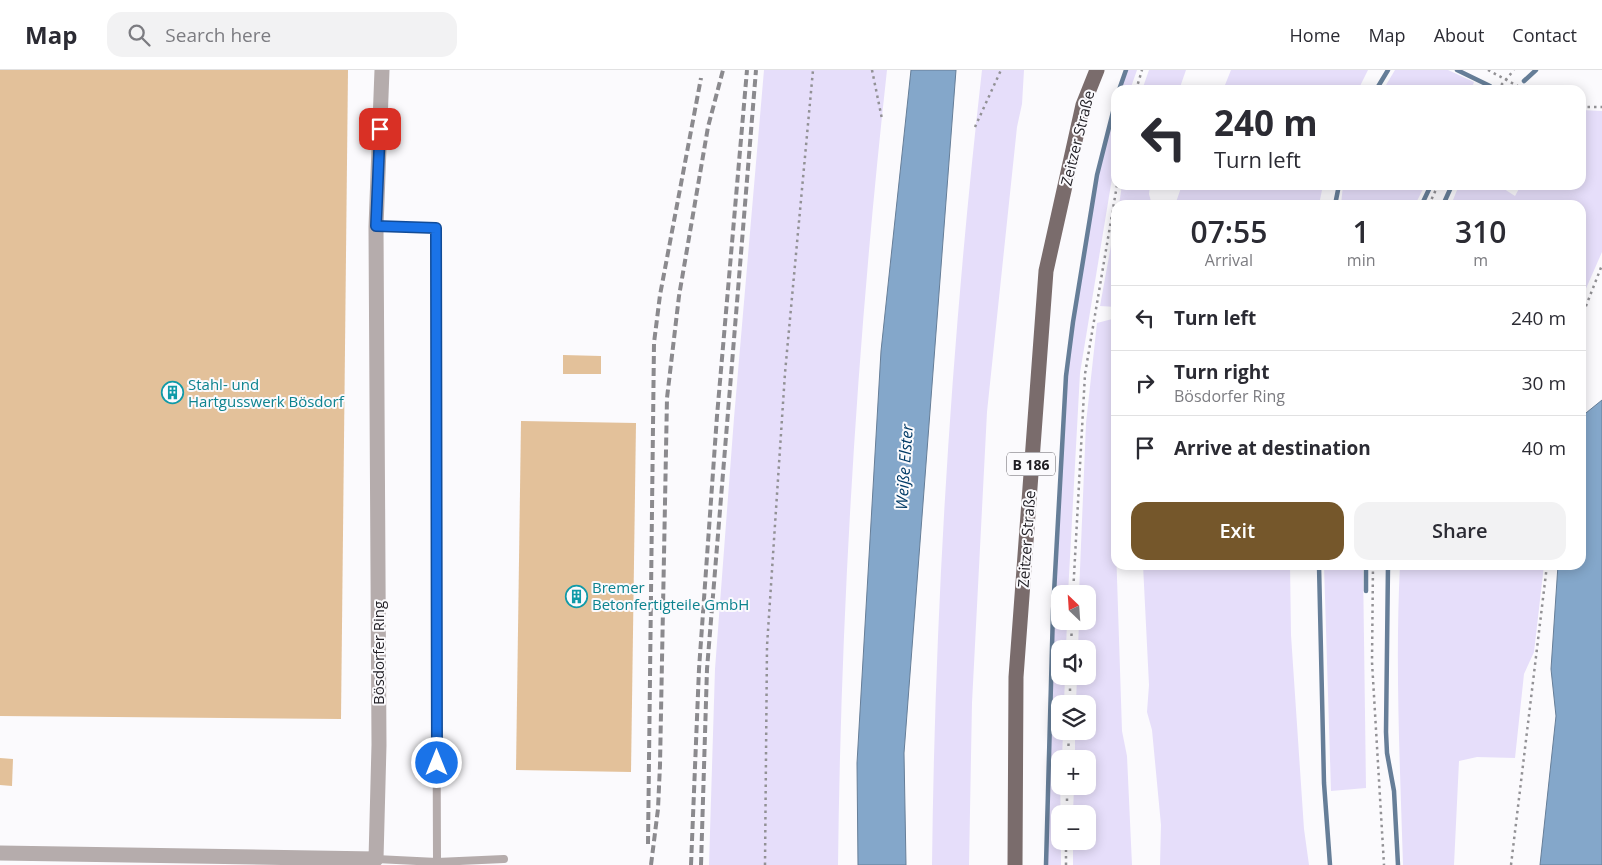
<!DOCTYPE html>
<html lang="en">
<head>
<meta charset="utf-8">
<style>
  body { margin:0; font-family:"Open Sans",sans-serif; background:#f2f2f3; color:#2b2b33; height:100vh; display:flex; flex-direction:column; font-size:19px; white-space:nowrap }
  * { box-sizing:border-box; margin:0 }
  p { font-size:16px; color:#7c7c81 }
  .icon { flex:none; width:28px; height:28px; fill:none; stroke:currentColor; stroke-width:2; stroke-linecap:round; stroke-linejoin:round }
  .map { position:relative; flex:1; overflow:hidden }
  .details { position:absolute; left:1111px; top:130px; width:475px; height:370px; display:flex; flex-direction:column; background:#fff; border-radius:15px; box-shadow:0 2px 12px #0003 }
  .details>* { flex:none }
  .banner { position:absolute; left:1111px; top:15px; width:475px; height:105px; border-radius:15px; box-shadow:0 2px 12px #0003; background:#fff; color:#2b2b33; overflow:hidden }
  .needle { width:32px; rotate:335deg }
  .fabs { position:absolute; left:1051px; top:515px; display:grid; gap:10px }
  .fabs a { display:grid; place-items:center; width:45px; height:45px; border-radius:10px; background:#fff; box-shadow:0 2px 12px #0003; font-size:25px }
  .pin { position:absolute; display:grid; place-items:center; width:42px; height:42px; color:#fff; margin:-21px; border-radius:10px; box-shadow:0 2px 8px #0006 }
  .me { position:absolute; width:55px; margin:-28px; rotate:0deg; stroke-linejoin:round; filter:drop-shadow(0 0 4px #0008) }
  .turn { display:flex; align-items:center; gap:18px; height:105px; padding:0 20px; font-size:22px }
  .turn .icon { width:65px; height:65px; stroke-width:2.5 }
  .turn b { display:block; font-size:35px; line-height:42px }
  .eta { display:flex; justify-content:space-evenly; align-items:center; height:85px; text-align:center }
  .eta b { font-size:30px; font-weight:600; line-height:35px }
  .cta { display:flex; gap:10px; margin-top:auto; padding:10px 20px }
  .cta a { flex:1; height:58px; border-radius:15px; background:#75572b; color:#fff; font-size:20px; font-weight:600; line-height:58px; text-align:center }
  .cta a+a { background:#f2f2f3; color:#2b2b33 }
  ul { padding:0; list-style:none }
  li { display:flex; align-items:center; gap:15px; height:65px; padding:0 20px; border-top:1px solid #e1e1e2 }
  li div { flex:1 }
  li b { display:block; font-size:19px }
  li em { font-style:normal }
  header { display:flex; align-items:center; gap:30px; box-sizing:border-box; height:70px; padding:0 25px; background:#fff; border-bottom:1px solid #e1e1e2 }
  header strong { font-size:24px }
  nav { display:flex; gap:28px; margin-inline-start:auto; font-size:18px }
  .search { width:350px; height:45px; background:#f2f2f3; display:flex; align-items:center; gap:12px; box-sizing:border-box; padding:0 18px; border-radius:15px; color:#7c7c81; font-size:19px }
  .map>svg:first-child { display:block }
</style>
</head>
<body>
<header>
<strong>Map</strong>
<div class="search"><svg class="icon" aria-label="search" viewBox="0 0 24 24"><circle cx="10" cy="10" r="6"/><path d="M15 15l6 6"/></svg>Search here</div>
<nav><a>Home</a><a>Map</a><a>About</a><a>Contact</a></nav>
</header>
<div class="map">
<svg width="1602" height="795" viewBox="0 0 1602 795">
  <rect width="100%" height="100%" fill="#fbfafd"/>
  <g fill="#e6defa">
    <path d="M764,0H887C858,262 841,531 838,795H709L715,599L734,348Z"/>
    <path d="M982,0H1024L1022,34L1017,57L987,342L972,633L969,795H932C935,530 952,264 982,0Z"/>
    <path d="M1126,0H1137L1130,20H1119Z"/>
    <path d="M1149,0H1186L1179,20H1142Z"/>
    <path d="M1231,0H1368L1358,20H1223Z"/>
    <path d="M1395,0H1448L1474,12L1471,20H1383Z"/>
    <path d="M1116,30V84L1080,303L1068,524H1060V551H1067L1066,579H1060V606H1065L1064,634H1060V661H1063L1062,689H1060L1061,795H1046L1053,541L1066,306L1073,252L1097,105Z"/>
    <path d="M1581,40L1602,41V182L1581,230V135H1451L1459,115H1498L1515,126L1521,115H1581Z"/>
    <path d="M1122,115H1150L1149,124L1152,135H1119Z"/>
    <path d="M1182,115H1323L1319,135H1175Z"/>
    <path d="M1343,115H1425L1415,135H1341Z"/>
    <path d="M1116,148V237L1100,236Z"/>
    <path d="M1116,248L1115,447L1122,661L1127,686L1132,795H1073V771H1088V744H1073L1074,716H1088V689H1075V661H1088V634H1076L1077,606H1088V579H1078L1079,551H1088V524H1079L1086,353L1097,253Z"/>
    <path d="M1143,495H1290L1291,565L1304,759L1309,795H1160L1161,755L1152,660L1147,642L1149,615Z"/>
    <path d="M1324,495H1363L1366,718L1331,721Z"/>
    <path d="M1400,495H1544L1534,582L1524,604L1515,688L1477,687L1459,691L1454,795H1403C1400,695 1395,595 1400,495Z"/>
  </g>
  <g fill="#84a7ca" stroke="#667e98">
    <path d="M911,0H956L904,683L906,795H858L857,693L881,281Z"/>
    <path d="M1602,330V795H1540L1556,646L1551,599L1558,495H1581V347Z"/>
  </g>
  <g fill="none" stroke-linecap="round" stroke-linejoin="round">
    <g stroke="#667e98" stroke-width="4.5">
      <path d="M1457,0L1490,16L1487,20"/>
      <path d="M1524,11L1536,0"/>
      <path d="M1119,20L1126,0"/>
      <path d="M1376,20L1388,0"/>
      <path d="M1423,132L1431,115"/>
      <path d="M1335,135L1339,115"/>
      <path d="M1443,135L1452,115"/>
      <path d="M1319,495L1324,713L1330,795"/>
      <path d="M1388,495L1386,662L1387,683L1394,721L1398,795"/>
      <path d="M1366,521V495"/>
      <path d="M1046,795L1053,541L1066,306L1073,252L1097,105L1116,30"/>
    </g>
  </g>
  <g fill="#e3c19a">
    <path d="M0,0H348L341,649L0,646Z"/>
    <path d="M563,285L601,286V304H563Z"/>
    <path d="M521,351L636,353L631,702L516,700Z"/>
    <path d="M0,688L13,689L12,716L0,715Z"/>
  </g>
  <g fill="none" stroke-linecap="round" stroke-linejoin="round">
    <g stroke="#929195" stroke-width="2.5" stroke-dasharray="2.5 4" stroke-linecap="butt">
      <path d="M872,0L882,49"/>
      <path d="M1488,0L1525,20"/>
      <path d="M1136,20L1142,0"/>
      <path d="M1497,20L1514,0"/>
      <path d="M1581,37H1602"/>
      <path d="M975,57L1001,0"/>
      <path d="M1429,135L1438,115"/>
      <path d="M1581,255L1584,241L1602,195"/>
      <path d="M1373,495L1372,592L1384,795"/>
      <path d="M1073,524L1085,304L1117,115"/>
      <path d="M1071,579L1072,551"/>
      <path d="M1070,634V606"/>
      <path d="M1068,689L1069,661"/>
      <path d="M1067,744V716"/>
      <path d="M765,795L767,576L785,303L813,0"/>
      <path d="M1066,795V771"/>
      <path d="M1511,795L1547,495"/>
    </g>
    <g stroke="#b5acac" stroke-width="8">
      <path d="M376,789L437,792L435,158L376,157"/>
      <path d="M437,792L504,789"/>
    </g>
    <path stroke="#b5acac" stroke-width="15" d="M0,783L376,789L379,675L376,157L382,0"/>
    <path stroke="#7a6c6c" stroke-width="15" d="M1015,795L1016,607L1046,201L1083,35L1097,0"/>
    <g stroke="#8b8a8e" stroke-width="4" stroke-dasharray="8 4" stroke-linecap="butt">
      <path d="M648,774L654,273L660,225L701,8"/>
      <path d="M651,795L658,739L660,695L667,328L679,226L708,57L723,0"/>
      <path d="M691,795L699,599L717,346L747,0"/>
      <path d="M701,795L707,599L756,0"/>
    </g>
  </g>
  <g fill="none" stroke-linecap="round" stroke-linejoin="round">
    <defs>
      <path id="route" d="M380,59L376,156L436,158L437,693"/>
    </defs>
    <use href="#route" stroke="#114b97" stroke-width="12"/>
    <use href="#route" stroke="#1a73e8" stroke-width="9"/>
  </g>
  <defs>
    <symbol id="building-ring" viewBox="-11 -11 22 22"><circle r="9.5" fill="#fbfafd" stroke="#0f9aa8" stroke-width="1.5"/><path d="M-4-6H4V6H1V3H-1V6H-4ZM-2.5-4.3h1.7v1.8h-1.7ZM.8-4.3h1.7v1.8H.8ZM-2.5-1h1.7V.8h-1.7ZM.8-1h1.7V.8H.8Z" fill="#0f9aa8"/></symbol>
  </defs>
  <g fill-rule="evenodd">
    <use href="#building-ring" x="160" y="310" width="25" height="25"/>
    <use href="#building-ring" x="564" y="514" width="25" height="25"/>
  </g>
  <g text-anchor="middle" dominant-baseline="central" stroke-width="4" stroke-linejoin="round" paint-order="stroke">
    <rect fill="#fbfafd" stroke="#615f64" stroke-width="1" x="1007" y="382.5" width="48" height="23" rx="4"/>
    <g font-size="14" font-weight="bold" fill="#1f1d23">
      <text x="1031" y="394">B 186</text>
    </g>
    <g font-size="15" fill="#1f1d23" stroke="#fbfafd">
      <text transform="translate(1077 68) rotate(-76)">Zeitzer Straße</text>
      <text transform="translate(1026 469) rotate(-86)">Zeitzer Straße</text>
      <text transform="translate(378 583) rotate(-90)">Bösdorfer Ring</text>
    </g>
    <g font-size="15" fill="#0d838f" stroke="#fbfafd" text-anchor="start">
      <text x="188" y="314">Stahl- und<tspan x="188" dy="17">Hartgusswerk Bösdorf</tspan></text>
      <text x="592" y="517">Bremer<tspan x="592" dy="17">Betonfertigteile GmbH</tspan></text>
    </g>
    <g font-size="16" font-style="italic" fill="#003a66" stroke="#fbfafd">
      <text transform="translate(904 397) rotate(-86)">Weiße Elster</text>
    </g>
  </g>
</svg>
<div class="fabs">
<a><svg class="needle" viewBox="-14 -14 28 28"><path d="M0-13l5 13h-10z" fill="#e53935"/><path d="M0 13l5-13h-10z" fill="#7c7c81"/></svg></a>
<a><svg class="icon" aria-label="sound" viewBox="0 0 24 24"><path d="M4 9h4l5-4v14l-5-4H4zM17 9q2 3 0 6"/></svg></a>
<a><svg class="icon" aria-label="layers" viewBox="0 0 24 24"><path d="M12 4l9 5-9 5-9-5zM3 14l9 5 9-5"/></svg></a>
<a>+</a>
<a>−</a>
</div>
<div class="pin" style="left:380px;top:59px;background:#d93025"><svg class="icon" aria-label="arrive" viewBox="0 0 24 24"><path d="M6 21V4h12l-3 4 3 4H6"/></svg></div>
<svg class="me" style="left:437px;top:693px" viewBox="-20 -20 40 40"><circle r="17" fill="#1a73e8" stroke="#fff" stroke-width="3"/><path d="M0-11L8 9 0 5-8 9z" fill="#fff"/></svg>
<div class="banner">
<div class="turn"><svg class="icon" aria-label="left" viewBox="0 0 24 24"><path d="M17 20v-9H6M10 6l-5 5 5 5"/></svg><div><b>240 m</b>Turn left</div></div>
</div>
<section class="details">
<div class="eta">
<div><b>07:55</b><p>Arrival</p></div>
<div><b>1</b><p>min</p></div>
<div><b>310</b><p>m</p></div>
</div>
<ul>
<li><svg class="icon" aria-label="left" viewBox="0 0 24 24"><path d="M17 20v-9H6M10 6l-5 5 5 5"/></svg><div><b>Turn left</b></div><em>240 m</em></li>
<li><svg class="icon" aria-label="right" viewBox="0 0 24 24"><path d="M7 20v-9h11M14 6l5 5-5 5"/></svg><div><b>Turn right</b><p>Bösdorfer Ring</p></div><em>30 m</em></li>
<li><svg class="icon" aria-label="arrive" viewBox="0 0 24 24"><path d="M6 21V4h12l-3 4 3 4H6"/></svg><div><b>Arrive at destination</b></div><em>40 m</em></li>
</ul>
<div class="cta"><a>Exit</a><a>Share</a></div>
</section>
</div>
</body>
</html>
